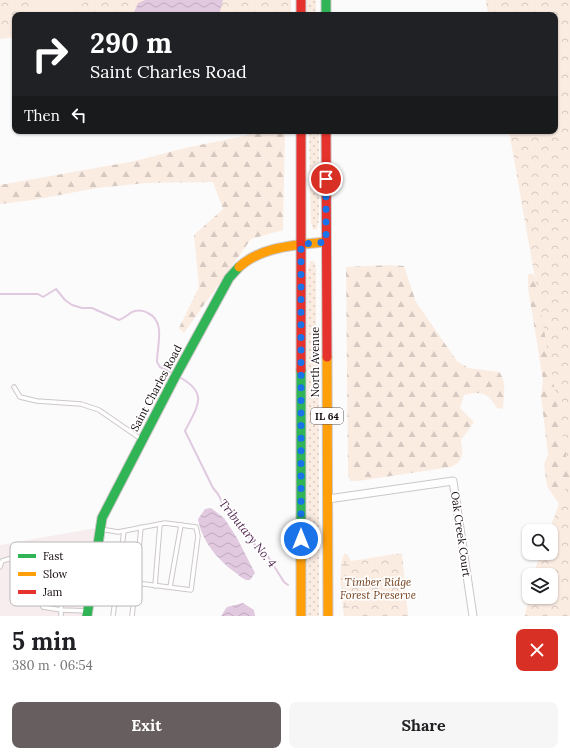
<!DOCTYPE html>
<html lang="en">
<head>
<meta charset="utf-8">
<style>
  body { margin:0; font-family:Lora,serif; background:#f6f6f6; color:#202124; height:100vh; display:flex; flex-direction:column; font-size:15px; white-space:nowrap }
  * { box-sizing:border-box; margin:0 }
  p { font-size:13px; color:#757577 }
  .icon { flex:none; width:22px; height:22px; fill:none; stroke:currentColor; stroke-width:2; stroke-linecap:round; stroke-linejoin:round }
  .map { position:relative; height:616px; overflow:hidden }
  .sheet { display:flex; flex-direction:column; background:#fff; flex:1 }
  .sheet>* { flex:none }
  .guide { position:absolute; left:12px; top:12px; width:546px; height:122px; border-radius:8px; box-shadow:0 1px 3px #0004; background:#202124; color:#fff; overflow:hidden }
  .tools { position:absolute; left:522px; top:524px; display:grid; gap:8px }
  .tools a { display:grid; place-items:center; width:36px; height:36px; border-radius:8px; background:#fff; box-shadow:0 1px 3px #0004; font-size:20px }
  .pin { position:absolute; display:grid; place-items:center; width:34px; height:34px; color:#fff; margin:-17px; border:2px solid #fff; border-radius:50%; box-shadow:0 1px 4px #0007 }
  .me { position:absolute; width:44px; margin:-22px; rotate:0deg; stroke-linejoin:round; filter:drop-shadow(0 0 3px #0008) }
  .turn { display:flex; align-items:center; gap:14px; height:84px; padding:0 12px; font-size:18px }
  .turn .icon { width:52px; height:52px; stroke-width:2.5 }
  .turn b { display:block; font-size:28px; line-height:34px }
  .then { display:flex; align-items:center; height:38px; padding:0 12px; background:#0003; gap:8px; font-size:15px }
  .round { display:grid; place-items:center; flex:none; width:42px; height:42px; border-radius:8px; background:#f6f6f6 }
  .overview { display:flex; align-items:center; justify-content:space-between; height:68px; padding:0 12px }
  h1 { font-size:24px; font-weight:700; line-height:30px }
  .primary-button { display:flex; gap:8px; margin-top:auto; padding:8px 12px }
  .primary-button a { flex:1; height:46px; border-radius:8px; background:#665e5f; color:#fff; font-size:16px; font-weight:700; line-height:46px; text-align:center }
  .primary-button a+a { background:#f6f6f6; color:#202124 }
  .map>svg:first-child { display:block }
</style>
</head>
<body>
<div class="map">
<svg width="570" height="616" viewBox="0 0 570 616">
  <defs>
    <pattern id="grass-dots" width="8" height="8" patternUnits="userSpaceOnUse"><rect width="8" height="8" fill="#fbece2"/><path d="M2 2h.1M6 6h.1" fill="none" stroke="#d6c9c1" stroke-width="1.8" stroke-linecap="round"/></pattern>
    <pattern id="forest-firs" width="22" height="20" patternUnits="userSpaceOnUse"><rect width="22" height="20" fill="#fbece2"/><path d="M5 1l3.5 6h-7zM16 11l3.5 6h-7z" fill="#d6c9c1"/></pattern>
    <pattern id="wetland-marsh" width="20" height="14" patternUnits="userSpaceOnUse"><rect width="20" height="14" fill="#fbece2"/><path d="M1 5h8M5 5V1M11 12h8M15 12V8" fill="none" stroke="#d6c9c1"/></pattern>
    <pattern id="park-crowns" width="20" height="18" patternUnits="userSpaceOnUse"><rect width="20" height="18" fill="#fbece2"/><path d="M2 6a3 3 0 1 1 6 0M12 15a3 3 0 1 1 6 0" fill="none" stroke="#d6c9c1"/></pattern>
    <pattern id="water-waves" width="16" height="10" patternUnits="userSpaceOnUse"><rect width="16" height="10" fill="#e1c9e0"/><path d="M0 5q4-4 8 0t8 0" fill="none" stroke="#c0abbf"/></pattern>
  </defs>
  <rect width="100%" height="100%" fill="#fbfbfb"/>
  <path fill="#f7edee" d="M96,528L86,616H0V545Z"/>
  <g fill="url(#grass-dots)">
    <rect x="307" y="0" width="9" height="15"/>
    <path d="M309,131H319V220L317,229L313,230L311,222Z"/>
    <path d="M311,261H314L316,268V338L319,399V616H307V278L308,268Z"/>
  </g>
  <g fill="url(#forest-firs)">
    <path d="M257,131H285L283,230L251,239L184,333L179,328L199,287L194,235L223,209L213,182L146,183L97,188L33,200L0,204V185L135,161L185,148L244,136Z"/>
    <path d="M390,265L404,266L416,302L457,361L468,368L499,372C507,381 504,398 503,409L497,408C487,392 481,391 464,395L460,408L474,422L461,440C463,453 464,461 451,467L358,481H350L348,474L346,267Z"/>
    <path d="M532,273L541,286L570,412V559L551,605L525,616L529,597H551V575H534L540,553H551V531H549L559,504L547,486L544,464L548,455L541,396L543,380L528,288V275Z"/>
  </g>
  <path fill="url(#wetland-marsh)" d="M345,553L348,555L374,616H344C343,601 336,566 345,553Z"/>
  <g fill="url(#park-crowns)">
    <path d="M0,0H291V15H15V37L0,39Z"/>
    <path d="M486,0H570V616H525L529,597H551V575H534L540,553H551V531H549L570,477L509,131H555V15H488Z"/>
    <path d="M402,553L408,616H350L351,561Z"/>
  </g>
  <path fill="#fbece2" d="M30,0H88L67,15H32Z"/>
  <g fill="url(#water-waves)">
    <path d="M145,0H223L219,15H133L138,3Z"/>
    <path d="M211,508L224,518L237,538L255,573L250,580C244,581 240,576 236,573C218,560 202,542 198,519L205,509Z"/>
    <path d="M243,603L254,610L255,616H221L227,607Z"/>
  </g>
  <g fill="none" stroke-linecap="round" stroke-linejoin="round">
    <g stroke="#e1c9e0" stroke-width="2">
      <path d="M0,294H38L43,297L56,289L65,300L72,305L82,308H92L119,320C124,318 128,315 132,312C137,310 143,310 148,313C166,322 157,345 157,362L160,367L170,372"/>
      <path d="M181,378C209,394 197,407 185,431L213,488L218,494L225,508L256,546L267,555L284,582L288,585"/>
    </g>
    <defs>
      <g id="lane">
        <path d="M14,387L20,397L37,401L81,404L99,410L141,439"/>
        <path d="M100,529L118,532L165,523L196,527L198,536L191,590L136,583L132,616"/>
        <path d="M0,567L2,561L12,558L48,576"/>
        <path d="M136,583L141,527"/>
        <path d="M155,586L160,524"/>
        <path d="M170,587L181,525"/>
        <path d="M88,611L61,610L63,576L66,568L93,570"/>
        <path d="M61,616V610L43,607C35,585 44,574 66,568"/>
        <path d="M113,616L124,531"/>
      </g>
      <path id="street" d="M328,499L453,481L473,616"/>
      <g id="fast">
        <path d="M326,0V15"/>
        <path d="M301,370V560"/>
        <path d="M87,616L102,518L175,377L229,278L239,267"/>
      </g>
      <g id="slow">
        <path d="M239,267C262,246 296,245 326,242"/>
        <path d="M327,357L328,616"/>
        <path d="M301,560V616"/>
      </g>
      <g id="jam">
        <path d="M301,0V15"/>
        <path d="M301,131V370"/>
        <path d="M326,131L327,357"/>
      </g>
    </defs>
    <use href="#lane" stroke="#cdc7c8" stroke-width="5.5"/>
    <use href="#street" stroke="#cdc7c8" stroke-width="9"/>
    <use href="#fast" stroke="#cdc7c8" stroke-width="11"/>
    <use href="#slow" stroke="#cdc7c8" stroke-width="11"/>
    <use href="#jam" stroke="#cdc7c8" stroke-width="11"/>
    <use href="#lane" stroke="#fefefe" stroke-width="3.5"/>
    <use href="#street" stroke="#fefefe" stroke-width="7"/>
    <use href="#fast" stroke="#30b455" stroke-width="9"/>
    <use href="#slow" stroke="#ff9f0a" stroke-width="9"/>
    <use href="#jam" stroke="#e5322d" stroke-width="9"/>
  </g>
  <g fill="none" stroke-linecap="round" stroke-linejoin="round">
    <path stroke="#1a73e8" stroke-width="7" stroke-dasharray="0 12.6" d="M301,539V244L326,242V179"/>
  </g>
  <g text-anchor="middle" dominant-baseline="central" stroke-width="3.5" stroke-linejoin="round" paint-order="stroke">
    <rect fill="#fff" stroke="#5b5454" stroke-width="1" x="311" y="408" width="32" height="16" rx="3"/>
    <g font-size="10" font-weight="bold" fill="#150a0b">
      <text x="327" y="416">IL 64</text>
    </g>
    <g font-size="11" fill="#150a0b" stroke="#fff">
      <text transform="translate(315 362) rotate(-90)">North Avenue</text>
      <text transform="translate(156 388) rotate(-62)">Saint Charles Road</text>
      <text transform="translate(461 534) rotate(82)">Oak Creek Court</text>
    </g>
    <g font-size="11" font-style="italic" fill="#74401c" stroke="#fff">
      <text x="378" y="582">Timber Ridge<tspan x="378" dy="13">Forest Preserve</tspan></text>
    </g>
    <g font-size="12" font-style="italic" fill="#50254f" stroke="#fff">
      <text transform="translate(248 533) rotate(51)">Tributary No. 4</text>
    </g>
  </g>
  <rect x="10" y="542" width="132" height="64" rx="6" fill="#fff" stroke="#b9b6b6" stroke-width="1"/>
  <rect x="18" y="554" width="18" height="4" fill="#30b455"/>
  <rect x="18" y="572" width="18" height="4" fill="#ff9f0a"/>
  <rect x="18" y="590" width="18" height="4" fill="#e5322d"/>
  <g font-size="11" fill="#150a0b">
    <text x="43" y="560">Fast</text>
    <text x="43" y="578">Slow</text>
    <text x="43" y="596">Jam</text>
  </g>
</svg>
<div class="tools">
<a><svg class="icon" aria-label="search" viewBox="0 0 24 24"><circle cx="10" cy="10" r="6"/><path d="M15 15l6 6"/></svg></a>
<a><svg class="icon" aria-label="layers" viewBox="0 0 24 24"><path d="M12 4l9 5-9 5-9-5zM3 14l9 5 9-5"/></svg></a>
</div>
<div class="pin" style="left:326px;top:179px;background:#d93025"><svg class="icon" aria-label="arrive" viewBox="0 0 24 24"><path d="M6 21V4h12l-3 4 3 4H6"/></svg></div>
<svg class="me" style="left:301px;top:539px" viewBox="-20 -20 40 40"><circle r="17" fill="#1a73e8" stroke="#fff" stroke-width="3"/><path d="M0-11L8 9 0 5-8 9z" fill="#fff"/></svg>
<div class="guide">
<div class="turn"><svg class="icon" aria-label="right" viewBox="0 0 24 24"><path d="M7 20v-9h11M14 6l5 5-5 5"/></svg><div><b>290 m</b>Saint Charles Road</div></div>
<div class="then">Then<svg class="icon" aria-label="left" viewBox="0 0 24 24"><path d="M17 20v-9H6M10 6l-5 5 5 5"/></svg></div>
</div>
</div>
<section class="sheet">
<div class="overview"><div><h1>5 min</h1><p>380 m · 06:54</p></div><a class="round" style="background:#d93025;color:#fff"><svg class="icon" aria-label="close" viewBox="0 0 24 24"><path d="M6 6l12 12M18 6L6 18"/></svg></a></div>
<div class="primary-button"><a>Exit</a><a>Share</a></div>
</section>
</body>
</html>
